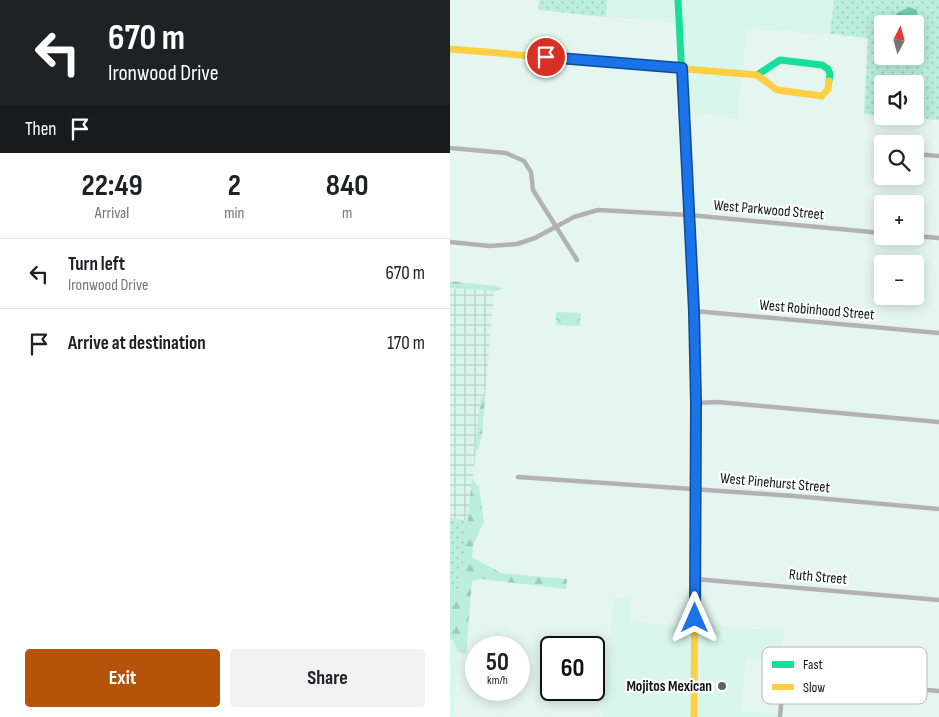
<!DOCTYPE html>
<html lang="en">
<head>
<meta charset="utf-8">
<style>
  body { margin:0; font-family:"Sofia Sans Condensed",sans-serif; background:#f2f2f2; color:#202124; height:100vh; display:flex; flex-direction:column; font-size:19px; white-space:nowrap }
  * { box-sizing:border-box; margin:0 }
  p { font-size:16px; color:#757577 }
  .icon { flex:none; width:28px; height:28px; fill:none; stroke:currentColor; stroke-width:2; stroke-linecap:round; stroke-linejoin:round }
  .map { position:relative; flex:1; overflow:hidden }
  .sheet { display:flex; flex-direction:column; background:#fff; width:450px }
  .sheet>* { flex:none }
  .top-card { background:#202124; color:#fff; overflow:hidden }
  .needle { width:32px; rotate:6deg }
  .controls { position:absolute; left:424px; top:15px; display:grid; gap:10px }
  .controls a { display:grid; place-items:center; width:50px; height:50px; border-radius:5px; background:#fff; box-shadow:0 2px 12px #0003; font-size:25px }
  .speed { position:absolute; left:15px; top:636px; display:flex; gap:10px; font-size:25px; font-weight:700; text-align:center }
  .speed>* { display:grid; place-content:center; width:65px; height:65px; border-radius:50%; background:#fff; box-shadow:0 2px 12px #0003; line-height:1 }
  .speed small { font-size:12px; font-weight:400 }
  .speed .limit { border:2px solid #111; border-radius:8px; background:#fff; color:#111 }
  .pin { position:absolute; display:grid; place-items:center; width:42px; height:42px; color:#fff; margin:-21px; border:2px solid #fff; border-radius:50%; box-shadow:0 1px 5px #0007 }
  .me { position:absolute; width:55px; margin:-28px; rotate:0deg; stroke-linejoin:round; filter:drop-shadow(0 0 4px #0008) }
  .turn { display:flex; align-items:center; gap:18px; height:105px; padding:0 25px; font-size:22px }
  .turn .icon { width:65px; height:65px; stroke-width:2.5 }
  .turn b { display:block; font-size:35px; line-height:42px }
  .then { display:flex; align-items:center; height:48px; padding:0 25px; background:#0003; gap:10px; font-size:19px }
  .eta { display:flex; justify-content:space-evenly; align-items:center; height:85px; text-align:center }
  .eta b { font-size:30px; font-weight:700; line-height:35px }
  .button { display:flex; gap:10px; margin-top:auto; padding:10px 25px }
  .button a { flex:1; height:58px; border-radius:5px; background:#b45309; color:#fff; font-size:20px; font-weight:700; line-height:58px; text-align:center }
  .button a+a { background:#f2f2f2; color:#202124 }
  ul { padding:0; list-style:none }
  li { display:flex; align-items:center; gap:15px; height:70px; padding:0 25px; border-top:1px solid #e0e0e0 }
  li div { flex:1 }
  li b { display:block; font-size:19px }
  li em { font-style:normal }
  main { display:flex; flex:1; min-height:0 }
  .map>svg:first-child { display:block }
</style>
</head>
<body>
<main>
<section class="sheet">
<div class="top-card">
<div class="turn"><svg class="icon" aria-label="left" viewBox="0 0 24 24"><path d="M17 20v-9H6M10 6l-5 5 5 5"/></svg><div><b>670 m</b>Ironwood Drive</div></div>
<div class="then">Then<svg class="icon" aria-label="arrive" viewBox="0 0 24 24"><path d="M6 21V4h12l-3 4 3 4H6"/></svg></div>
</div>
<div class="eta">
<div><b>22:49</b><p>Arrival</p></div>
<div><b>2</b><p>min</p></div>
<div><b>840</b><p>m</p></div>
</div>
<ul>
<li><svg class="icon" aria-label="left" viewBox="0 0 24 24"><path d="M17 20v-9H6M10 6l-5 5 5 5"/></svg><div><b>Turn left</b><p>Ironwood Drive</p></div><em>670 m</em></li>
<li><svg class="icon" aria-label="arrive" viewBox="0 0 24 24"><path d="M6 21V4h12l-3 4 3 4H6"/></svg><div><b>Arrive at destination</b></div><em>170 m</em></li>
</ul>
<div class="button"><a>Exit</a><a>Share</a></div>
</section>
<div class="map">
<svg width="489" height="717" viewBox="0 0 489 717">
  <defs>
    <pattern id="industrial-grid" width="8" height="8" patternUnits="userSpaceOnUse" patternTransform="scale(1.25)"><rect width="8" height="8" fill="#d8f6eb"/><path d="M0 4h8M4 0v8" fill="none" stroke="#b8d2c8"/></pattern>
    <pattern id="grass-dots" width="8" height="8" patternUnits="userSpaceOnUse" patternTransform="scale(1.25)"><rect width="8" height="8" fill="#bbeedc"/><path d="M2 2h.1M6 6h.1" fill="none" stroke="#9fcbbc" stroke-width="1.8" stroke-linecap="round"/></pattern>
    <pattern id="forest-firs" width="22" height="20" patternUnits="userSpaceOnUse" patternTransform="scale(1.25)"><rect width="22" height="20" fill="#bbeedc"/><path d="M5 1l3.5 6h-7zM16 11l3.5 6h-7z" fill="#9fcbbc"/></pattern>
    <pattern id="park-crowns" width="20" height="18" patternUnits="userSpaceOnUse" patternTransform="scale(1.25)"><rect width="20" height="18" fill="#bbeedc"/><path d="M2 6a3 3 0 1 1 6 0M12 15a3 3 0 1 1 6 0" fill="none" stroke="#9fcbbc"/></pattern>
    <pattern id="water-ripples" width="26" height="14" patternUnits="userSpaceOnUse" patternTransform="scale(1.25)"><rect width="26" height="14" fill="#6fcdb2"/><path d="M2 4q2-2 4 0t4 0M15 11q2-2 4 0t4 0" fill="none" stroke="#5faf98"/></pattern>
  </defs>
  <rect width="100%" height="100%" fill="#e5f6f0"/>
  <g fill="#d8f6eb">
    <path d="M157,0H384L380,34L297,29L287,119L233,112L229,23L156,17Z"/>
    <path d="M164,596L181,598L180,622L245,627V623L334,632L330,660L296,658L291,711L330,715V717H153Z"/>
    <path d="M0,640H3L8,652L3,717H0Z"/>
  </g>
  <path fill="url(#industrial-grid)" d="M0,288L44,291L35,397H31L19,521L0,518Z"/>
  <g fill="url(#grass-dots)" fill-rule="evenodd">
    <path d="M89,0H157L156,17L88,10Z"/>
    <path d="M384,0H489V120L438,116H465V84H432V116L414,114L418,38L380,34ZM432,24H465V56H432Z"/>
    <path d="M0,518L19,521L10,593L0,592Z"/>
  </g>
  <g fill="url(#forest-firs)">
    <path d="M0,281L46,286L54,289L44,291L0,288Z"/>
    <path d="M31,397H35L32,435L28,450H25Z"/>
    <path d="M22,479L29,487L34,522L23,545L22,557L51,573L117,579L116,589L31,579L22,581L16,654L8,652L3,640H0V592H10Z"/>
  </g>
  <path fill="url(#park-crowns)" d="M106,312L131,313L130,326L106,325Z"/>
  <path fill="url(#water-ripples)" d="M459,7L467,10L468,20L464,24H452L446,18L447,13Z"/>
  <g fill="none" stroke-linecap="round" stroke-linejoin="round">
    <g stroke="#b2b2b4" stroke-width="4.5">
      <path d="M0,148L56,153L74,161L81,172L83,190L127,260"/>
      <path d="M465,154L489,156"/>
      <path d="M465,236L489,238"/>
      <path d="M0,242L40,246L67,244L85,238L124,217L148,210L239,215L432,233"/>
      <path d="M244,311L489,333"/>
      <path d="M246,403L268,402L489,422"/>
      <path d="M68,477L344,496L489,509"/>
      <path d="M245,579L489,600"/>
      <path d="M330,717L333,685L342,679L489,691"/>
    </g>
    <g stroke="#16e098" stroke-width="7">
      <path d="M228,0L241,255L246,392"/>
      <path d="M307,75L330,60L372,65L378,69L380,74L379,81"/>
    </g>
    <g stroke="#ffcf43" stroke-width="7">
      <path d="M0,49L307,75L327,90L372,96L378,89L379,81"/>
      <path d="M244,717L246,392"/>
    </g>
  </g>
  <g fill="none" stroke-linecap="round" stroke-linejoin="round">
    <defs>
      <path id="route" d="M96,57L232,68L244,311L246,403L245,618"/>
    </defs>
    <use href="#route" stroke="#114b97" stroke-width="12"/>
    <use href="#route" stroke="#1a73e8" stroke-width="9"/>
  </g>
  <circle fill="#576460" stroke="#fff" stroke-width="2" cx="272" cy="686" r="5"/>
  <g text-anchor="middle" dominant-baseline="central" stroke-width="4.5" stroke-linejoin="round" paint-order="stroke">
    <g font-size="15" fill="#0b1612" stroke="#fff">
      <text transform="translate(319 210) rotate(5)">West Parkwood Street</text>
      <text transform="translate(367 310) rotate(5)">West Robinhood Street</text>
      <text transform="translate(325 483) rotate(5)">West Pinehurst Street</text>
      <text transform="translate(368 577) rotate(5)">Ruth Street</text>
    </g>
    <g font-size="15" font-weight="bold" fill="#0b1612" stroke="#fff" text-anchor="end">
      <text x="262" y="686">Mojitos Mexican</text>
    </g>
  </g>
  <rect x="312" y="647" width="165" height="57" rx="8" fill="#fff" stroke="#b6b9b8" stroke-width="1"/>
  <rect x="322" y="661" width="22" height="7" fill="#16e098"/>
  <rect x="322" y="684" width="22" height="6" fill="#ffcf43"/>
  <g font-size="14" fill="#0b1612">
    <text x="353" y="669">Fast</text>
    <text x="353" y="692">Slow</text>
  </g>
</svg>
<div class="controls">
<a><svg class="needle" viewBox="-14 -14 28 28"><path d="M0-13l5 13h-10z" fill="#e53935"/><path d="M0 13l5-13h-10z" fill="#757577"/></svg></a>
<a><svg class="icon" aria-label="sound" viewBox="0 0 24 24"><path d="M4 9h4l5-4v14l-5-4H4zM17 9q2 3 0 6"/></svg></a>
<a><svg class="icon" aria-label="search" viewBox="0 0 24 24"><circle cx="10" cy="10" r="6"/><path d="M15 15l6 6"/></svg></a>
<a>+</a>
<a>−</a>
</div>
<div class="speed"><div>50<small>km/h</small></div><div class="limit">60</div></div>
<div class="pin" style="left:96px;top:57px;background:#d93025"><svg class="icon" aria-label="arrive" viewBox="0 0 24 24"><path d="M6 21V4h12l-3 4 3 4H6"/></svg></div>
<svg class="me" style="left:245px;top:618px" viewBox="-20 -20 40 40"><path d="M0-17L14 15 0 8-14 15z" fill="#1a73e8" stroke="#fff" stroke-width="4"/></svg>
</div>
</main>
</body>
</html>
